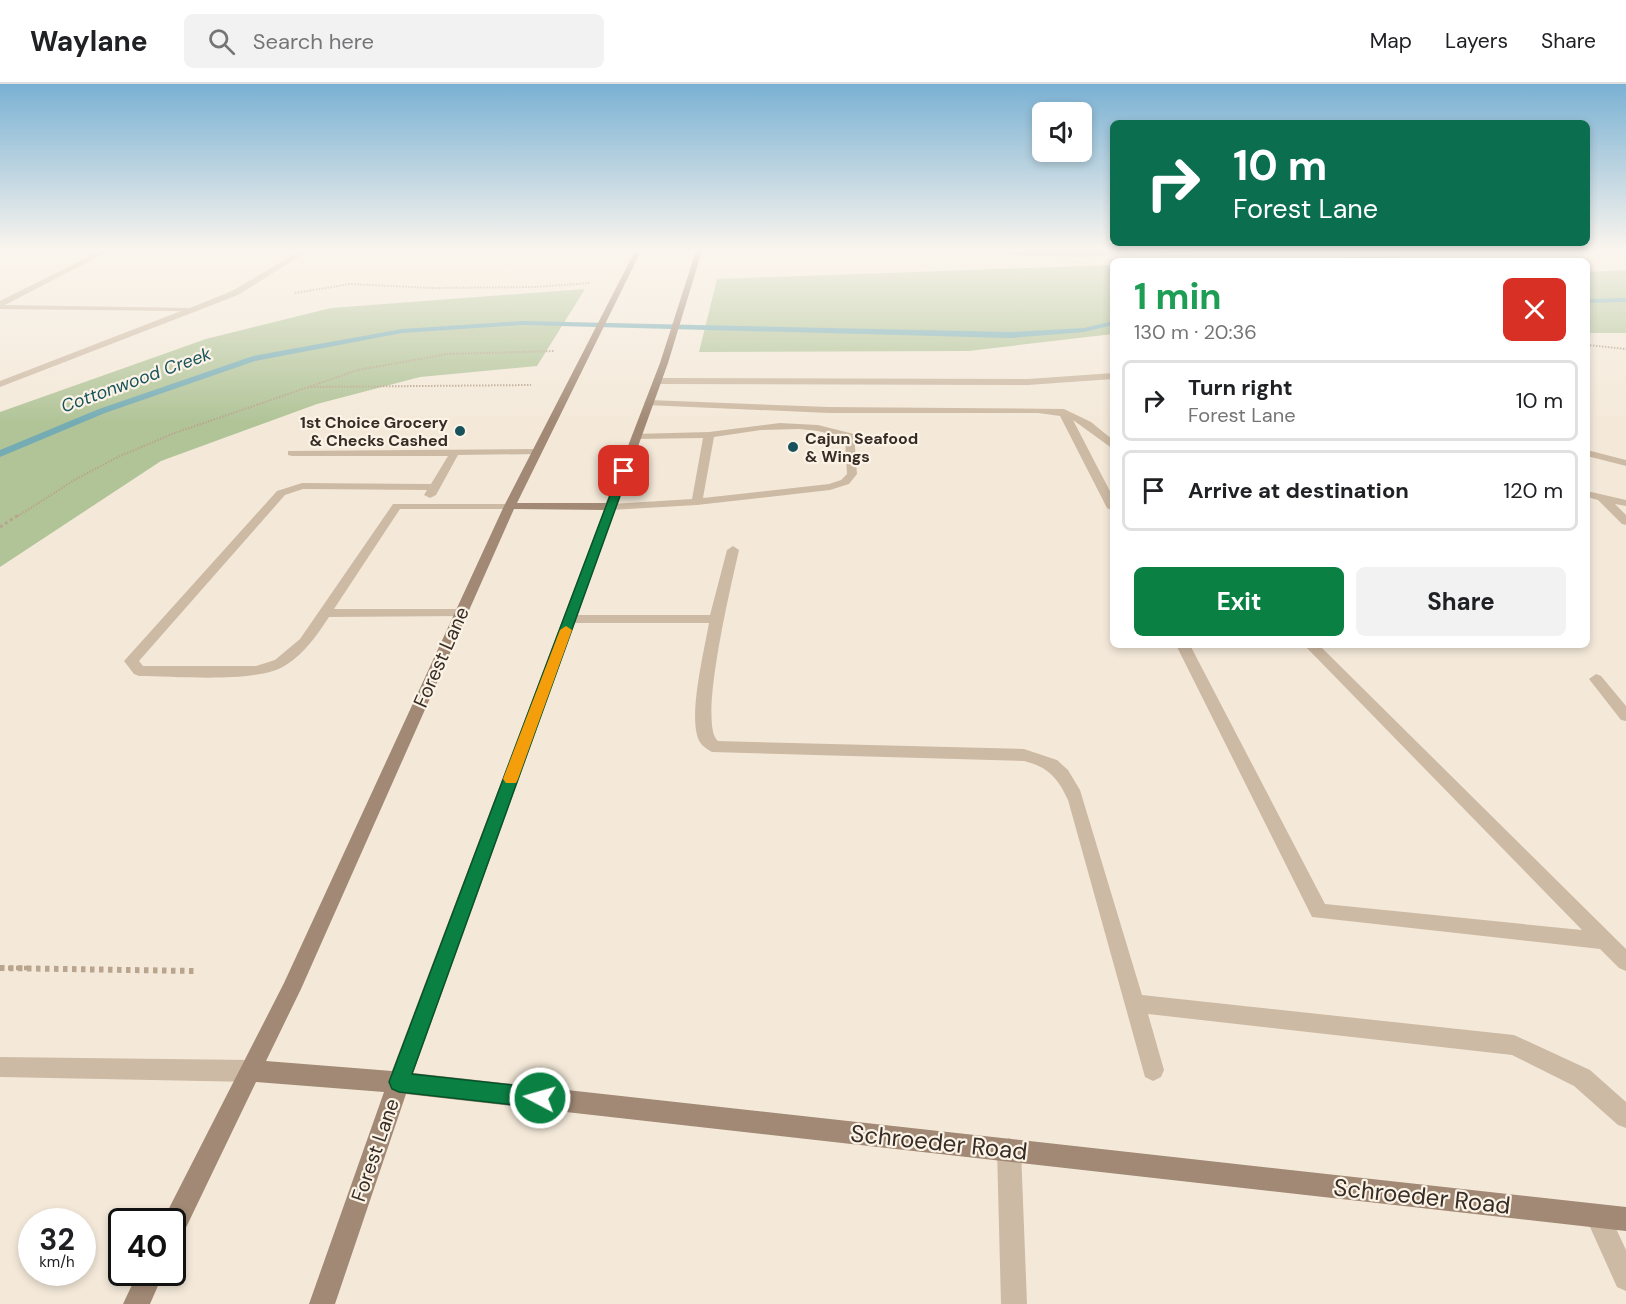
<!DOCTYPE html>
<html lang="en">
<head>
<meta charset="utf-8">
<style>
  body { margin:0; font-family:"DM Sans",sans-serif; background:#f2f2f2; color:#202124; height:100vh; display:flex; flex-direction:column; font-size:22px; white-space:nowrap }
  * { box-sizing:border-box; margin:0 }
  p { font-size:20px; color:#757577 }
  .icon { flex:none; width:33px; height:33px; fill:none; stroke:currentColor; stroke-width:2; stroke-linecap:round; stroke-linejoin:round }
  .map { position:relative; flex:1; overflow:hidden }
  .sheet { position:absolute; left:1110px; top:174px; width:480px; height:390px; display:flex; flex-direction:column; background:#fff; border-radius:9px; box-shadow:0 3px 9px #0003 }
  .sheet>* { flex:none }
  .hud { position:absolute; left:1110px; top:36px; width:480px; height:126px; border-radius:9px; box-shadow:0 3px 9px #0003; background:#0b6e4f; color:#fff; overflow:hidden }
  .buttons { position:absolute; left:1032px; top:18px; display:grid; gap:12px }
  .buttons a { display:grid; place-items:center; width:60px; height:60px; border-radius:9px; background:#fff; box-shadow:0 3px 9px #0003; font-size:30px }
  .speed { position:absolute; left:18px; top:1124px; display:flex; gap:12px; font-size:30px; font-weight:700; text-align:center }
  .speed>* { display:grid; place-content:center; width:78px; height:78px; border-radius:50%; background:#fff; box-shadow:0 3px 9px #0003; line-height:1 }
  .speed small { font-size:15px; font-weight:400 }
  .speed .limit { border:3px solid #111; border-radius:9px; background:#fff; color:#111 }
  .pin { position:absolute; display:grid; place-items:center; width:51px; height:51px; color:#fff; margin:-26px; border-radius:12px; box-shadow:0 3px 9px #0006 }
  .me { position:absolute; width:66px; margin:-33px; rotate:276deg; stroke-linejoin:round; filter:drop-shadow(0 0 4px #0008) }
  .turn { display:flex; align-items:center; gap:21px; height:126px; padding:0 24px; font-size:27px }
  .turn .icon { width:78px; height:78px; stroke-width:2.5 }
  .turn b { display:block; font-size:42px; line-height:51px }
  .round { display:grid; place-items:center; flex:none; width:63px; height:63px; border-radius:9px; background:#f2f2f2 }
  .headline { display:flex; align-items:center; justify-content:space-between; height:102px; padding:0 24px }
  h1 { font-size:36px; font-weight:700; line-height:45px; color:#1e9e55 }
  .cta { display:flex; gap:12px; margin-top:auto; padding:12px 24px }
  .cta a { flex:1; height:69px; border-radius:9px; background:#0b8043; color:#fff; font-size:24px; font-weight:700; line-height:69px; text-align:center }
  .cta a+a { background:#f2f2f2; color:#202124 }
  ul { padding:0; list-style:none }
  li { display:flex; align-items:center; gap:18px; height:81px; margin:0 12px 9px; padding:0 12px; border:3px solid #e0e0e0; border-radius:9px }
  li div { flex:1 }
  li b { display:block; font-size:22px }
  li em { font-style:normal }
  header { display:flex; align-items:center; gap:36px; box-sizing:border-box; height:84px; padding:0 30px; background:#fff; border-bottom:2px solid #e0e0e0 }
  header strong { font-size:28px }
  nav { display:flex; gap:33px; margin-inline-start:auto; font-size:21px }
  .search { width:420px; height:54px; background:#f2f2f2; display:flex; align-items:center; gap:15px; box-sizing:border-box; padding:0 21px; border-radius:9px; color:#757577; font-size:22px }
  .map>svg:first-child { display:block }
</style>
</head>
<body>
<header>
<strong>Waylane</strong>
<div class="search"><svg class="icon" aria-label="search" viewBox="0 0 24 24"><circle cx="10" cy="10" r="6"/><path d="M15 15l6 6"/></svg>Search here</div>
<nav><a>Map</a><a>Layers</a><a>Share</a></nav>
</header>
<div class="map">
<svg width="1626" height="1220" viewBox="0 0 1626 1220">
  <rect width="100%" height="100%" fill="#f4e9d9"/>
  <g fill="#b1c498">
    <path d="M1397,172L1409,177H1238Z"/>
    <path d="M1113,181V250L968,267L699,268L717,195Z"/>
    <path d="M1626,186V249H1587V188Z"/>
    <path d="M585,205L537,282L420,293L317,320L161,377L0,483V328L206,255L331,224Z"/>
  </g>
  <g fill="none" stroke-linecap="round" stroke-linejoin="round">
    <g fill="#75acb4" fill-rule="evenodd">
      <path d="M1626,214V218L1587,219V215Z"/>
      <path d="M523,237L1011,248L1084,244L1113,237V241L1084,248L1011,254L523,241L402,249L255,277L105,329L0,373V366L99,325L253,272L402,245Z"/>
    </g>
    <g stroke="#b9a48e" stroke-width="2" stroke-dasharray="1.5 1.5" stroke-linecap="butt">
      <path d="M295,209L350,200L432,204L535,203L590,199"/>
      <path d="M1587,261L1626,265"/>
      <path d="M311,303L531,301"/>
      <path d="M18,432L76,395L118,373L172,350L358,286L448,270L554,267"/>
    </g>
    <path stroke="#b9a48e" stroke-width="3" stroke-dasharray="3 3" stroke-linecap="butt" d="M0,443L20,430"/>
    <path stroke="#b9a48e" stroke-width="4.5" stroke-dasharray="4 4" stroke-linecap="butt" d="M0,884H28"/>
    <path stroke="#b9a48e" stroke-width="6" stroke-dasharray="4.5 4.5" stroke-linecap="butt" d="M0,884L194,887"/>
    <g fill="#cdbaa4" fill-rule="evenodd">
      <path d="M100,167H109L5,221L190,224L232,207L300,167H308L238,211L0,303V297L181,227L0,225V217Z"/>
      <path d="M1007,167H1218L1079,173L1011,171Z"/>
      <path d="M1113,289V295L1028,301L658,300L653,297L658,294L1028,295Z"/>
      <path d="M649,316L829,323L1064,325L1091,338L1113,356V365L1073,336L1113,413V427L1107,424L1060,332L1038,329H829L646,321L644,319Z"/>
      <path d="M780,339L818,341L854,350L857,390L849,400L830,406L697,421L611,426L605,423L611,420L692,415L703,354L637,355L632,352L633,350L709,348ZM799,345L818,347L845,354L847,390L841,396L829,400L703,414L714,353L761,346Z"/>
      <path d="M536,365L541,368L540,370L458,371L436,411L430,414L424,411L427,406L303,405L285,411L139,577L143,582H256L275,576L300,555L393,420H514V424L510,425H400L334,525H461L466,526L468,529L466,532L329,533C317,551 305,569 286,581C258,600 175,592 139,592L134,590L124,577L277,407L302,399L431,400L448,372H292L288,371V367Z"/>
      <path d="M1587,366L1626,376V382L1587,372Z"/>
      <path d="M1587,407L1626,416V422L1615,420L1626,431V441L1622,440L1598,416L1587,413Z"/>
      <path d="M733,462L739,466C733,494 697,641 718,657L1024,665L1057,676L1068,686L1080,706L1142,911L1514,951L1590,986L1626,1018V1044L1618,1041L1574,1002L1512,971L1148,930L1164,986L1161,993L1153,997L1145,993L1068,716C1058,694 1048,683 1024,677L712,668C705,664 699,660 697,651C690,625 704,567 709,539H570L563,535L570,531H710L727,466Z"/>
      <path d="M1176,561H1190L1325,820L1582,846L1304,561H1319L1626,865V887L1619,884L1600,865L1312,833Z"/>
      <path d="M1596,590L1601,592L1626,622V637L1621,636L1589,595Z"/>
      <path d="M0,973L252,976L260,980L263,987L260,994L252,998L0,993Z"/>
      <path d="M1009,1054L1017,1058L1021,1066L1027,1220H1001L997,1066L1001,1058Z"/>
    </g>
    <path fill="#cdbaa4" fill-rule="evenodd" d="M1597,1120L1606,1123L1626,1166V1207L1617,1203L1585,1132L1588,1123Z"/>
    <g fill="#a18975" fill-rule="evenodd">
      <path d="M635,167H641L517,419H606L660,279L696,167H702L668,279L413,989L1626,1123V1147L406,1010L335,1220H309L384,1008L256,998L181,1154L172,1157V1137L163,1136L284,899L504,422ZM514,425L604,426L392,987L266,977L301,905Z"/>
      <path d="M138,1188H164L150,1220H123Z"/>
    </g>
  </g>
  <linearGradient id="sky" x2="0" y2="1"><stop stop-color="#7ab1d3"/><stop offset="0.49" stop-color="#faf5ee"/><stop offset="1" stop-color="#faf5ee" stop-opacity="0"/></linearGradient>
  <rect width="1626" height="338" fill="url(#sky)"/>
  <path fill="#0b8043" stroke="#07532c" stroke-width="1.5" d="M620,385L629,387L412,990L540,1004L547,1006L550,1014L547,1021L540,1024L399,1008L392,1005L389,998Z"/>
  <path fill="#f59e0b" d="M566,542L572,546L518,695L516,699H506L503,695L560,546Z"/>
  <g fill="#18535d" stroke="#fbf3e6" stroke-width="2">
    <circle cx="460" cy="347" r="6"/>
    <circle cx="793" cy="363" r="6"/>
  </g>
  <g text-anchor="middle" dominant-baseline="central" stroke-width="4.5" stroke-linejoin="round" paint-order="stroke">
    <g font-size="16" font-weight="bold" fill="#382d26" stroke="#fbf3e6" text-anchor="end">
      <text x="448" y="338">1st Choice Grocery<tspan x="448" dy="18">&amp; Checks Cashed</tspan></text>
      <text x="805" y="354" text-anchor="start">Cajun Seafood<tspan x="805" dy="18">&amp; Wings</tspan></text>
    </g>
    <g font-size="18" font-style="italic" fill="#18535d" stroke="#fbf3e6">
      <text transform="translate(136 296) rotate(-20)">Cottonwood Creek</text>
    </g>
    <g font-size="20" fill="#382d26" stroke="#fbf3e6">
      <text transform="translate(441 573) rotate(-66)">Forest Lane</text>
      <text transform="translate(375 1066) rotate(-71)">Forest Lane</text>
    </g>
    <g font-size="24" fill="#382d26" stroke="#fbf3e6">
      <text transform="translate(939 1058) rotate(6)">Schroeder Road</text>
      <text transform="translate(1422 1112) rotate(6)">Schroeder Road</text>
    </g>
  </g>
</svg>
<div class="buttons">
<a><svg class="icon" aria-label="sound" viewBox="0 0 24 24"><path d="M4 9h4l5-4v14l-5-4H4zM17 9q2 3 0 6"/></svg></a>
</div>
<div class="speed"><div>32<small>km/h</small></div><div class="limit">40</div></div>
<div class="pin" style="left:624px;top:387px;background:#d93025"><svg class="icon" aria-label="arrive" viewBox="0 0 24 24"><path d="M6 21V4h12l-3 4 3 4H6"/></svg></div>
<svg class="me" style="left:540px;top:1014px" viewBox="-20 -20 40 40"><circle r="17" fill="#0b8043" stroke="#fff" stroke-width="3"/><path d="M0-11L8 9 0 5-8 9z" fill="#fff"/></svg>
<div class="hud">
<div class="turn"><svg class="icon" aria-label="right" viewBox="0 0 24 24"><path d="M7 20v-9h11M14 6l5 5-5 5"/></svg><div><b>10 m</b>Forest Lane</div></div>
</div>
<section class="sheet">
<div class="headline"><div><h1>1 min</h1><p>130 m · 20:36</p></div><a class="round" style="background:#d93025;color:#fff"><svg class="icon" aria-label="close" viewBox="0 0 24 24"><path d="M6 6l12 12M18 6L6 18"/></svg></a></div>
<ul>
<li><svg class="icon" aria-label="right" viewBox="0 0 24 24"><path d="M7 20v-9h11M14 6l5 5-5 5"/></svg><div><b>Turn right</b><p>Forest Lane</p></div><em>10 m</em></li>
<li><svg class="icon" aria-label="arrive" viewBox="0 0 24 24"><path d="M6 21V4h12l-3 4 3 4H6"/></svg><div><b>Arrive at destination</b></div><em>120 m</em></li>
</ul>
<div class="cta"><a>Exit</a><a>Share</a></div>
</section>
</div>
</body>
</html>
